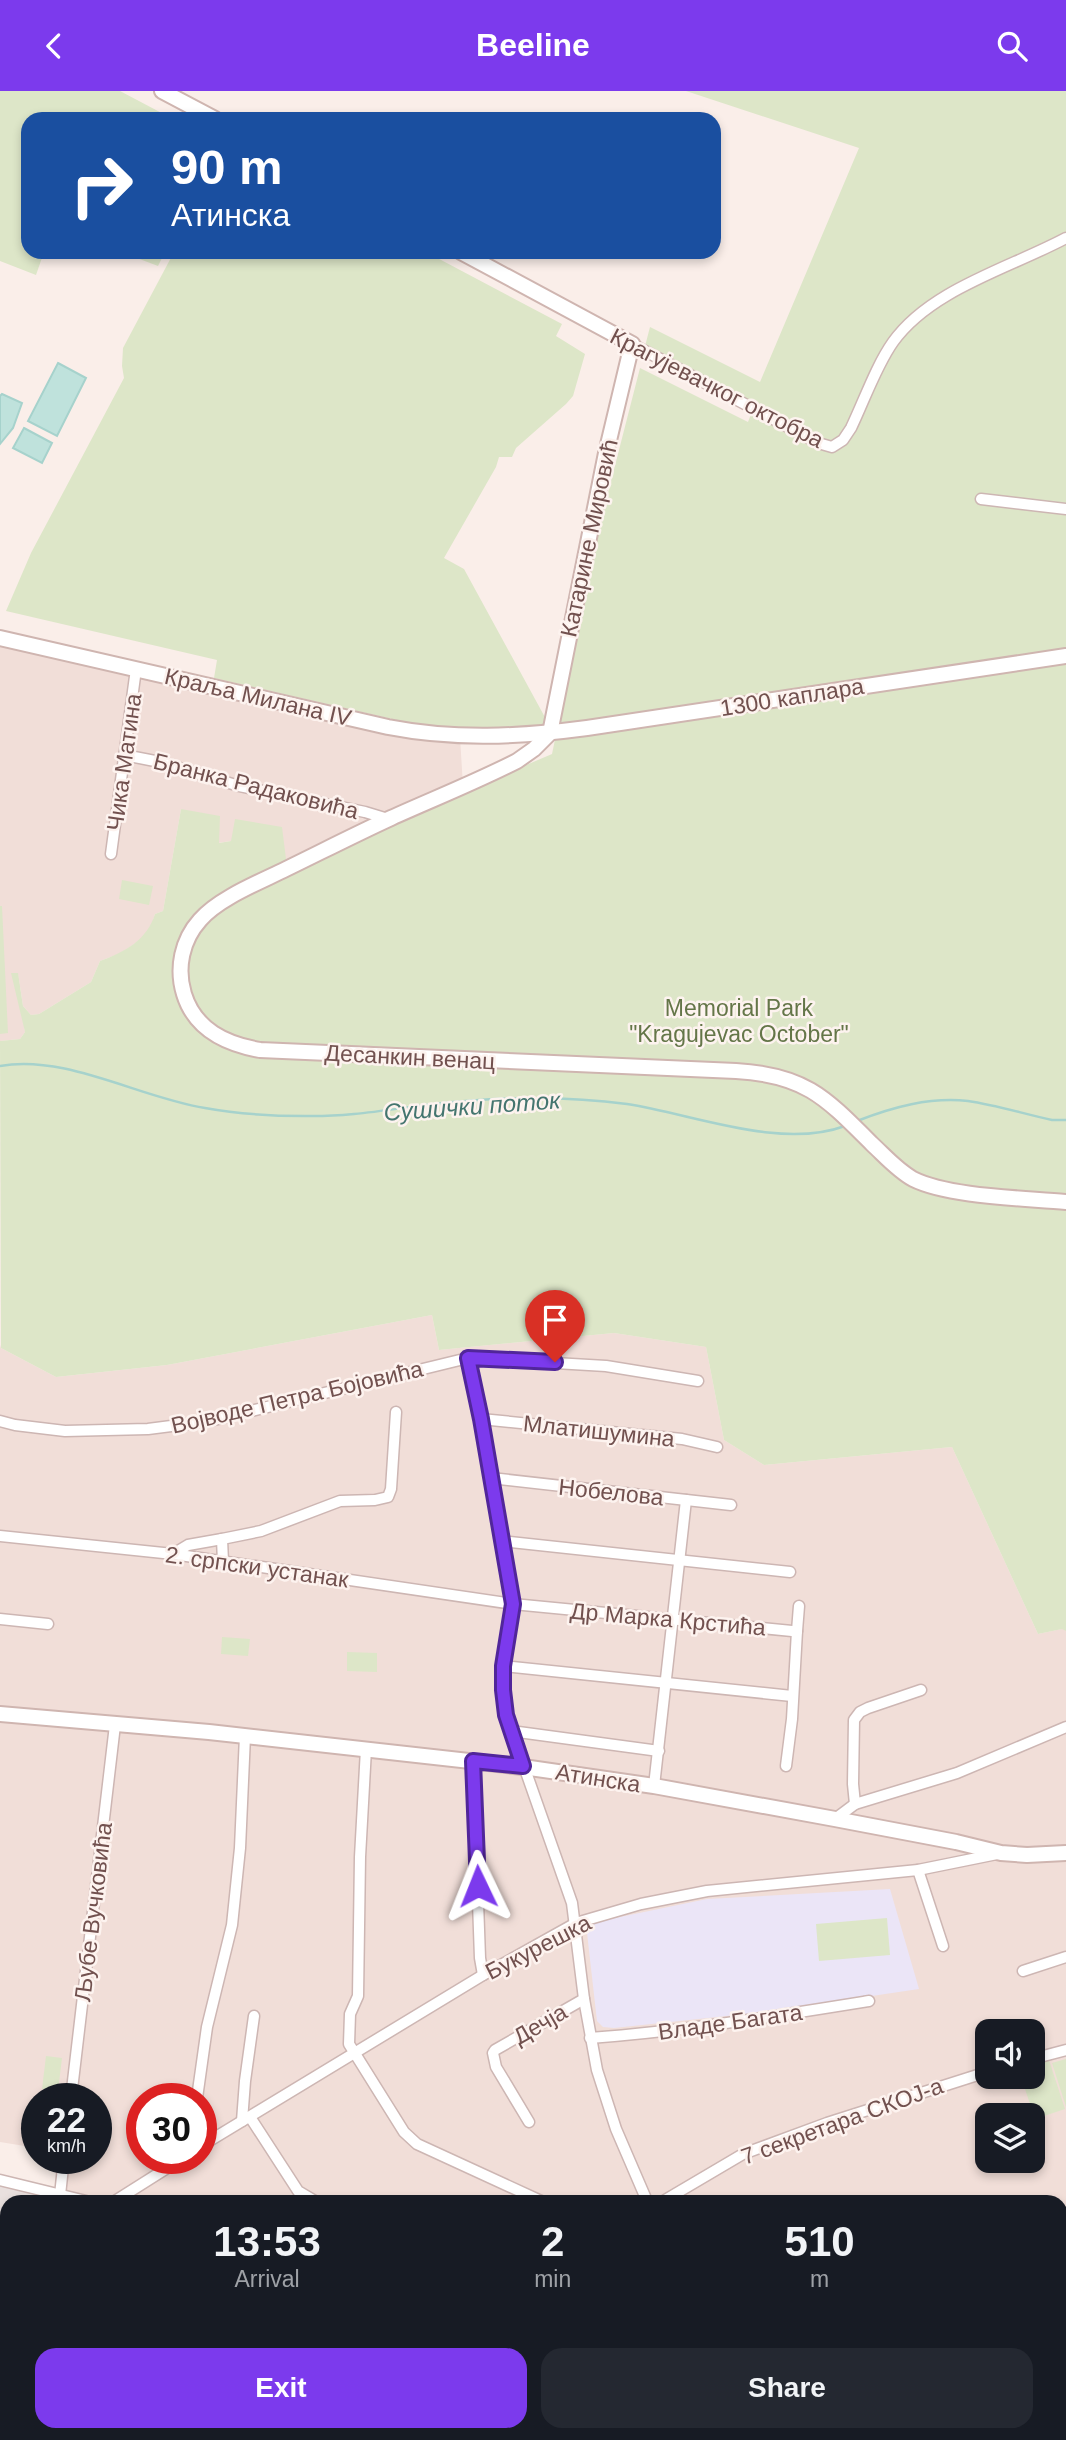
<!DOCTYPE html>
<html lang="en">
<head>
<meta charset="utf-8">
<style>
  body { margin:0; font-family:Arial,sans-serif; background:#242831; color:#f1f3f6; height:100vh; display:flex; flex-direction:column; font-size:26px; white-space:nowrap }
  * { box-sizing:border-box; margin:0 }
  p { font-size:23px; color:#9ea1a6 }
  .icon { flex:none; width:38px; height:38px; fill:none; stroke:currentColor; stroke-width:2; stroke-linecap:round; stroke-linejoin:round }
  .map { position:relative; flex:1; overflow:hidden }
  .sheet { position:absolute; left:0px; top:2104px; width:1068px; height:247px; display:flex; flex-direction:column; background:#171b24; border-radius:21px 21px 0 0; box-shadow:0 4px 10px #0003 }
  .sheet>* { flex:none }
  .top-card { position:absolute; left:21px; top:21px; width:700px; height:147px; border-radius:21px; box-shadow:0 4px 10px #0003; background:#1a4fa0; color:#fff; overflow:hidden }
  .buttons { position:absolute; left:975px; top:1928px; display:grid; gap:14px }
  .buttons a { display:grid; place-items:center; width:70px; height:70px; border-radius:14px; background:#171b24; box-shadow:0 4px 10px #0003; font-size:35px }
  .speed { position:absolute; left:21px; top:1992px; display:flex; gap:14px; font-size:35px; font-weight:700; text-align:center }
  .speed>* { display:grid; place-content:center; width:91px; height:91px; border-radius:50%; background:#171b24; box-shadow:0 4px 10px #0003; line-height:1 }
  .speed small { font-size:18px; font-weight:400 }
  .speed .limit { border:10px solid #d22; background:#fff; color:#111 }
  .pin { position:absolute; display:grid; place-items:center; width:60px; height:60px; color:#fff; margin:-72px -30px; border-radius:50% 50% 50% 0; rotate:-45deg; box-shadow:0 0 7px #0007 }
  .pin .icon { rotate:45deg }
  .me { position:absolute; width:77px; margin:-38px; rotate:358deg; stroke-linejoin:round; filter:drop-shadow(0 0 5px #0008) }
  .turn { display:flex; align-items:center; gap:24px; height:147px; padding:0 35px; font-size:32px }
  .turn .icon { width:91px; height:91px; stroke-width:2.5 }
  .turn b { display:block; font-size:49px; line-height:60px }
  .eta { display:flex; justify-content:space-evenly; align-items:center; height:119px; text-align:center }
  .eta b { font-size:42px; font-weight:700; line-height:49px }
  .primary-button { display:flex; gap:14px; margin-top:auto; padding:14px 35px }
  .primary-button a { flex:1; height:80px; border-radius:21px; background:#7c3aed; color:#fff; font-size:28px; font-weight:700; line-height:80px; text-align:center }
  .primary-button a+a { background:#242831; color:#f1f3f6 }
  header { display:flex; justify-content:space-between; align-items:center; height:91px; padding:0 35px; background:#7c3aed; color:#fff; font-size:32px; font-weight:700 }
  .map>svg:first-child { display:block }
</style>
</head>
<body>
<header><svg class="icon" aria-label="back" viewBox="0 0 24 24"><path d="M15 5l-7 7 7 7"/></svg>Beeline<svg class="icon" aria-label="search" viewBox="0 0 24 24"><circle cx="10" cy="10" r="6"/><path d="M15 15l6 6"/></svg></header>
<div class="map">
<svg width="1066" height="2349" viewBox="0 0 1066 2349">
  <rect width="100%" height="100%" fill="#faeee9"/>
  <g fill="#f1ded8" fill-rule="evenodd">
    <path d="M0,547L460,646L463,695L288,777L231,750L218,752L181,718L163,820L155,823L151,836L143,847L121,862L100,870L91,891L39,923L31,924L23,915L18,882L25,941L20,948L0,950Z"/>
    <path d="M432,1224L439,1259L614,1242L706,1256L724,1349L764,1374L952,1356L1038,1543L1066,1537V2349H255L259,2343H1060V2110H86L60,2104L64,2067H96V2007H37V2057L0,2051V1254L1,1257L56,1286L167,1274ZM987,1941H1032V1986H987ZM142,2007H201V2067H142ZM987,2025H1032V2070H987Z"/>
  </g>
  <path fill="#e9e0de" d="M0,2089L86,2110H7V2343H259L254,2349H0Z"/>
  <path fill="#ebe5f7" d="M890,1798L919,1898L764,1921L614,1937L603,1936L597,1930L586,1833L707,1808Z"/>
  <g fill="#dde6c8">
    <path d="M0,0H120L173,28H28V161H44L36,184L0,170Z"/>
    <path d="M686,0H1066V1540L1062,1538L1038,1543L952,1356L764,1374L724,1349L706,1256L614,1242L439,1259L432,1224L167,1274L56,1286L1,1257L0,950L20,948L25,941L11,882H18L23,915L31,924L39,923L91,891L100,870C125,861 147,849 155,823L163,820L181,718L220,725L219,752L231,750L235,728L282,736L287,776L552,663L557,639L547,640L640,277L748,331L753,318L643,263L650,236L760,291L859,57Z"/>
    <path d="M121,161H165L158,175Z"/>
    <path d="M174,161H426L562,233L556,245L585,263L573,305L566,313L516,357L512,366H499L496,376L444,467L464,478L547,630L539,637L487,640L427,636L214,587L217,569L6,520L31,462L124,287L122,275L123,257Z"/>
    <path d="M122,789L153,795L149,814L119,808Z"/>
    <path d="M0,815H2L8,942L0,943Z"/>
    <path d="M222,1546L250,1548L248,1565L221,1563Z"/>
    <path d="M347,1561L377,1562V1581L347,1580Z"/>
    <path d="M887,1827L890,1864L819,1870L816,1833Z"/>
    <path d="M46,1965L62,1967L58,2000L42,1998Z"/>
    <path d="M1066,1968V2016L1052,1972Z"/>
    <path d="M1049,1969L1065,2018L1035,2028L1021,1986H1032L1033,1974Z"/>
  </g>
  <g fill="#bfe2dc" stroke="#a6d2cc" stroke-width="2">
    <path d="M58,272L86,287L57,345L28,330Z"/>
    <path d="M2,303L22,312L13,337L0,353V305Z"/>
    <path d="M24,337L52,352L42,372L13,357Z"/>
  </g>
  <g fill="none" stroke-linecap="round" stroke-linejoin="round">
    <g stroke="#a6d2cc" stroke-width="2.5">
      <path d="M0,975C66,963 140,1007 205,1017C238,1023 272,1025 305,1025C346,1026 386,1019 426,1014C493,1006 560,1004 627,1013C693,1023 780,1059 845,1035"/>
      <path d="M857,1030C893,1016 929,1006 968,1010C996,1014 1024,1023 1052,1029H1066"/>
    </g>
    <defs>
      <g id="street">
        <path d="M632,253L818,352L832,356L843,349L851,337C864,310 876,275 893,251C931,198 1010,177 1066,147"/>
        <path d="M981,408L1066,418"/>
        <path d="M124,664L160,671L239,695L365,721L388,728"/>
        <path d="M111,763L136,578"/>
        <path d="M468,1267L481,1328L513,1513L503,1575V1599L506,1624L572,1812L584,1908L597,1979L616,2038L647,2110"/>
        <path d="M481,1328L682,1348L717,1356"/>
        <path d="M0,1330L15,1334L65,1340L148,1338L210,1330L468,1267L606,1275L698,1290"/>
        <path d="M491,1387L731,1414"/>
        <path d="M0,1445L173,1463L513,1513L792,1540H797L799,1515"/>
        <path d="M501,1450L790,1481"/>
        <path d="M173,1463L188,1454L222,1448"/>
        <path d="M223,1471L222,1448L261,1440L340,1410L375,1409L388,1406L391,1398L396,1321"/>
        <path d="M0,1528L48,1533"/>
        <path d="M503,1575L792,1605"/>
        <path d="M511,1640L659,1660"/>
        <path d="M366,1658L360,1766L358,1905L350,1923L349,1953L404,2041L417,2053L541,2110"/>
        <path d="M473,1670L480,1867L483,1884"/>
        <path d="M786,1675L792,1628L797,1540"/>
        <path d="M654,1695L686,1409"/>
        <path d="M855,1713L853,1693L854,1629L860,1621L868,1617L921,1599"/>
        <path d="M835,1728L855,1713L957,1682L1066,1636"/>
        <path d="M918,1779L943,1855"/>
        <path d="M1023,1880L1066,1866"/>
        <path d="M590,1947C684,1940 776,1925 869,1910"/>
        <path d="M1032,1968L1066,1959"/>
        <path d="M71,2007L115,1634"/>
        <path d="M197,2007L207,1936L232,1834L240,1757L245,1645"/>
        <path d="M250,2026L298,2100L315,2110"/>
        <path d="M242,2030L245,1990L254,1925"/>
        <path d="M529,2031L496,1976L493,1962L495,1959L584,1908"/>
        <path d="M201,2055L483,1884L576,1832L641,1813L707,1800L918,1779L997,1763"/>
        <path d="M0,2089L86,2110"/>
        <path d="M60,2104L64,2067"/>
        <path d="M665,2109L743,2063L827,2032L987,1981"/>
        <path d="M115,2110L183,2067"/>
        <path d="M1060,2186L1066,2184"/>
        <path d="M1060,2307L1066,2310"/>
        <path d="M520,2343L529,2349"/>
        <path d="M706,2343L716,2349"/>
        <path d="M730,2343V2349"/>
        <path d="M254,2349L259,2343"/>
      </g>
      <g id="secondary">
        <path d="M162,0L215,28"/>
        <path d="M461,161L632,253L606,362L550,642L534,658L517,670C476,691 433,708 391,727C356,743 321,761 286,778C260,791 219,807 200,829C182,849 176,877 184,903C195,939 226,953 260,959L736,980C805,984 825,1006 872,1053C885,1065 897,1079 913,1088C949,1106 1024,1107 1066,1111"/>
        <path d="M0,547L388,636C455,649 519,646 587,637L1066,565"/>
        <path d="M0,1623L209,1641L523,1676L654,1695L835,1728L956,1751L1001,1762L1027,1764L1066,1762"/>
      </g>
    </defs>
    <use href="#street" stroke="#cdb6b3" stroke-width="13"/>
    <use href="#secondary" stroke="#cfb5b0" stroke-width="18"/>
    <use href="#street" stroke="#fff" stroke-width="10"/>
    <use href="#secondary" stroke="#fff" stroke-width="14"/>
  </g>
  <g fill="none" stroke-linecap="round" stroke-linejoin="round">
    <defs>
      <path id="route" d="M478,1795L473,1670L523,1675L506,1624L503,1599V1575L513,1513L481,1328L468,1267L555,1271"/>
    </defs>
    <use href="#route" stroke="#51269a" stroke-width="18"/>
    <use href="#route" stroke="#7c3aed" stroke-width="12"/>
  </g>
  <g text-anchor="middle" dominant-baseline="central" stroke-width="5" stroke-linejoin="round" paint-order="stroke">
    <g font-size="23" fill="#72514f" stroke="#fdf3ef">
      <text transform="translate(717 297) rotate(27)">Крагујевачког октобра</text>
      <text transform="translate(589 447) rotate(-78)">Катарине Мировић</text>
      <text transform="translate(258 606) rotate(13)">Краља Милана IV</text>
      <text transform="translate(792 606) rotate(-9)">1300 каплара</text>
      <text transform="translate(124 671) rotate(-82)">Чика Матина</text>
      <text transform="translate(256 695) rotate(14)">Бранка Радаковића</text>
      <text transform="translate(410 966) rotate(3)">Десанкин венац</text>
      <text transform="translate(297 1306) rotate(-13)">Војводе Петра Бојовића</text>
      <text transform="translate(599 1340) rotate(6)">Млатишумина</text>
      <text transform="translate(611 1401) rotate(6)">Нобелова</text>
      <text transform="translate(257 1476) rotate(8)">2. српски устанак</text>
      <text transform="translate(668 1528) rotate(5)">Др Марка Крстића</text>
      <text transform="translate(598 1687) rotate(9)">Атинска</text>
      <text transform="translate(93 1821) rotate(-83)">Љубе Вучковића</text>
      <text transform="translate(538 1856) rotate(-27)">Букурешка</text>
      <text transform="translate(730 1931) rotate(-8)">Владе Багата</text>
      <text transform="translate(540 1933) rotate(-30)">Дечја</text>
      <text transform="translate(842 2030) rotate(-20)">7 секретара СКОЈ-а</text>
    </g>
    <g font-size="23" fill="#647648" stroke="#fdf3ef">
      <text x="739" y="917">Memorial Park<tspan x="739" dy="26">"Kragujevac October"</tspan></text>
    </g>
    <g font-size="24" font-style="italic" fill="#44756f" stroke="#fdf3ef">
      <text transform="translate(472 1015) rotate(-4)">Сушички поток</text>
    </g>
  </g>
</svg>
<div class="buttons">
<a><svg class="icon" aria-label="sound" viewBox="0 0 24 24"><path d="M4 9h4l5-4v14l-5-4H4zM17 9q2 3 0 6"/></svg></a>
<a><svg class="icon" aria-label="layers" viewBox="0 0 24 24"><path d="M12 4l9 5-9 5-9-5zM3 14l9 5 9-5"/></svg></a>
</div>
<div class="speed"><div>22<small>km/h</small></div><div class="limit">30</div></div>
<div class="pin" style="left:555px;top:1271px;background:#d93025"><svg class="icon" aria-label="arrive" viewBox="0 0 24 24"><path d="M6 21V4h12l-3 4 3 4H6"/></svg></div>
<svg class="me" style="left:478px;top:1795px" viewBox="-20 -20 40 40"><path d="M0-17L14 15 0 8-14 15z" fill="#7c3aed" stroke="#fff" stroke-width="4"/></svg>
<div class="top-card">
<div class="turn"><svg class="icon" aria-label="right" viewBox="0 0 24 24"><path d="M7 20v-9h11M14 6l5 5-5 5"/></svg><div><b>90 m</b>Атинска</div></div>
</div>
<section class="sheet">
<div class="eta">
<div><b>13:53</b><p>Arrival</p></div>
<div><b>2</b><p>min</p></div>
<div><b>510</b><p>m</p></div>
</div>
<div class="primary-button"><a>Exit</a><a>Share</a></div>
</section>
</div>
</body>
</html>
